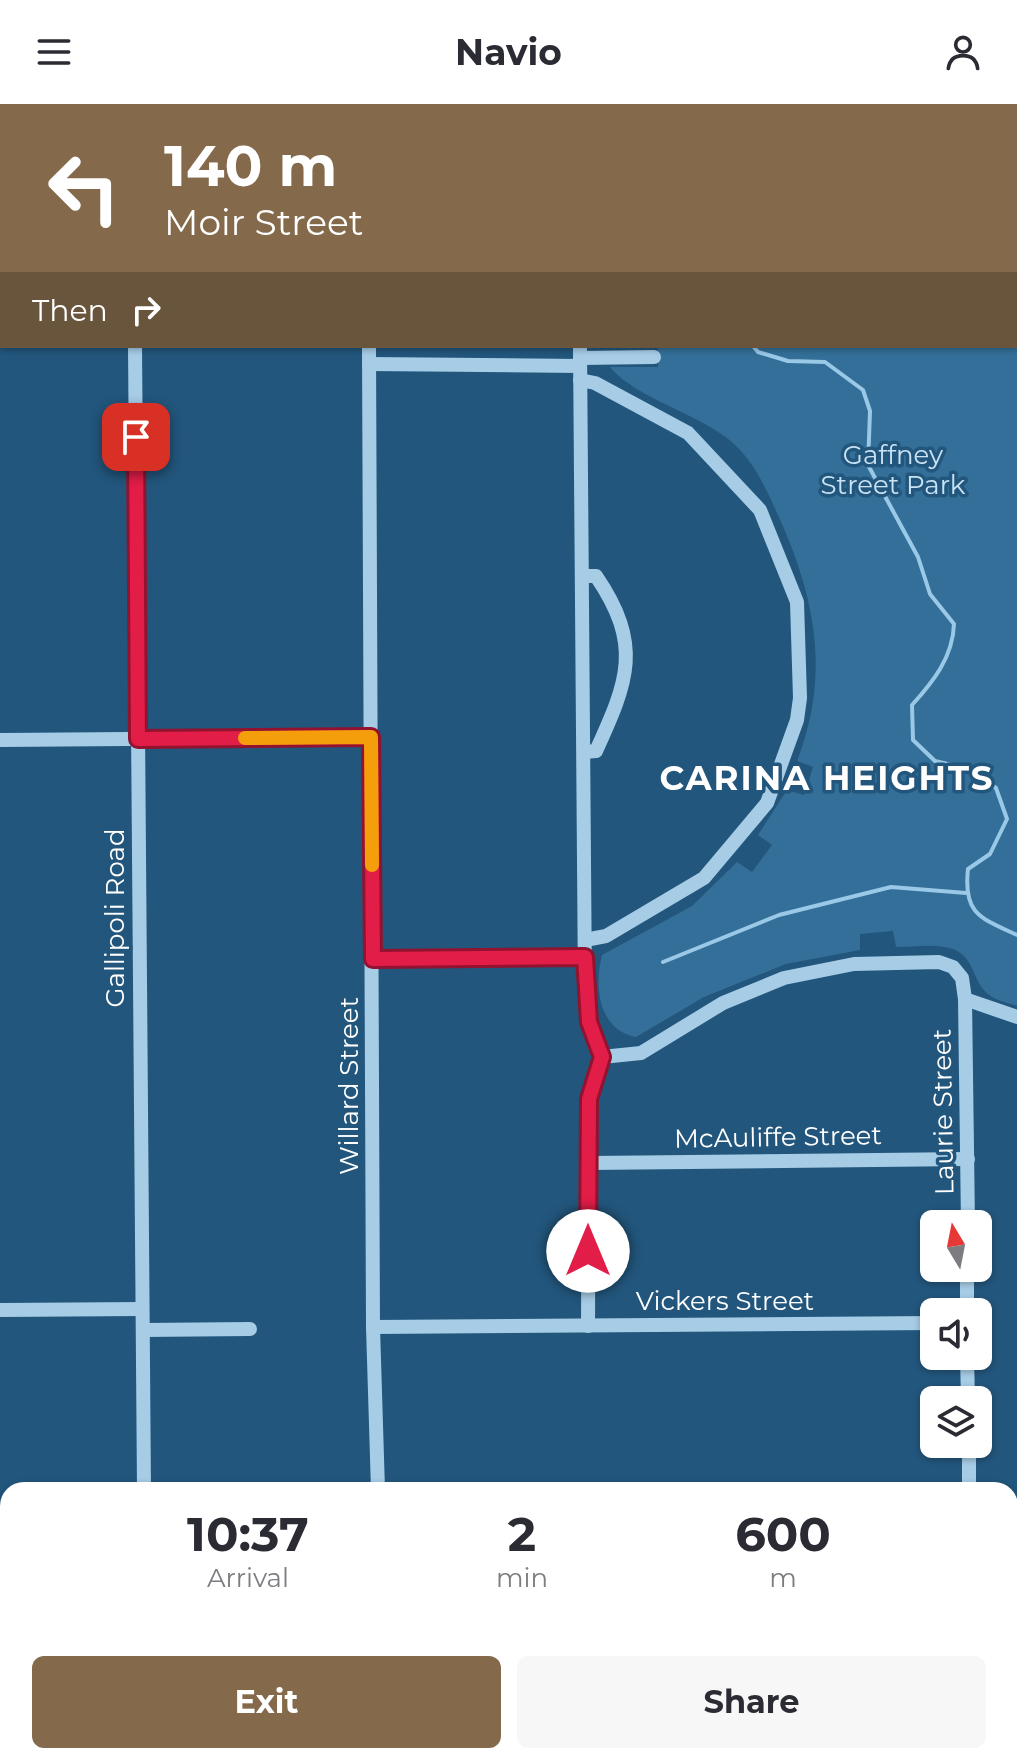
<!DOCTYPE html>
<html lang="en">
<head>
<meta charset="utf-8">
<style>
  body { margin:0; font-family:Montserrat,sans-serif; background:#f7f7f7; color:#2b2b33; height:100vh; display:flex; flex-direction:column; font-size:30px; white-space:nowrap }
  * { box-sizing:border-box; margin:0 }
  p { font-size:26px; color:#7c7c81 }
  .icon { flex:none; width:44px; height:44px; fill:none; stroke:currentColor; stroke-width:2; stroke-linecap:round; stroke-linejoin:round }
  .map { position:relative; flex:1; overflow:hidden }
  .side { position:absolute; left:0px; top:1378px; width:1018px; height:282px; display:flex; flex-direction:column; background:#fff; border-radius:24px 24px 0 0; box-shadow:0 2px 6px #0004 }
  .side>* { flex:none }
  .top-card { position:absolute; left:0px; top:0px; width:1018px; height:244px; box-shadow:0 2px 6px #0004; background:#846a4b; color:#fff; overflow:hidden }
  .needle { width:52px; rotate:350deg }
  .fabs { position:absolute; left:920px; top:1106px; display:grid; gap:16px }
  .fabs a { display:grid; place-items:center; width:72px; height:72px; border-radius:12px; background:#fff; box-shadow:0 2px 6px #0004; font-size:40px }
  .pin { position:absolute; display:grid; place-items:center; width:68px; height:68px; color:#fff; margin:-34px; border-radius:16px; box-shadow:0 4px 12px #0006 }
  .me { position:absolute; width:88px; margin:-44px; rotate:0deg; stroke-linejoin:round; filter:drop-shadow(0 0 6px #0008) }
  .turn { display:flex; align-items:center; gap:28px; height:168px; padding:0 32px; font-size:36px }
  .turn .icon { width:104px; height:104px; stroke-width:2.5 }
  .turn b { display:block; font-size:56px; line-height:68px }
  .then { display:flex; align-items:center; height:76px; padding:0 32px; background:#0003; gap:16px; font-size:30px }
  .eta { display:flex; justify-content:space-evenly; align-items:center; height:136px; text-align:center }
  .eta b { font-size:48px; font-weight:700; line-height:56px }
  .button { display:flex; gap:16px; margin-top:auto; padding:16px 32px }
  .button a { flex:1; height:92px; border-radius:12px; background:#846a4b; color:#fff; font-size:32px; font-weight:700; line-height:92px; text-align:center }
  .button a+a { background:#f7f7f7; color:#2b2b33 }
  header { display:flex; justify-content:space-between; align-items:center; height:104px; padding:0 32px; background:#fff; font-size:36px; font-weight:700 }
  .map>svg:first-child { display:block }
</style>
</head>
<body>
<header><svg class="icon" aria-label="menu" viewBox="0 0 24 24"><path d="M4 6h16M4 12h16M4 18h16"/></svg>Navio<svg class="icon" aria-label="person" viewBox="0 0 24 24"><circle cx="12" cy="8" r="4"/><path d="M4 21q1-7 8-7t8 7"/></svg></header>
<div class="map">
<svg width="1017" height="1659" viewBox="0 0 1017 1659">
  <rect width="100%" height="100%" fill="#22567c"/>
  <path fill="#336f98" d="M640,0H1017V902C1006,898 991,896 983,885C972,871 973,853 953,845C936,839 914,843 896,843L893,827L860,830V846L786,860L704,893L636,933C598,926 594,882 602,851L692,802L737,758L752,768L772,741L758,731L787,686L804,691L813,663L797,657C831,569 815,493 778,411C766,385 755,359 733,339C699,309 636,295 610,263H658V244L688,242H1016V2Z"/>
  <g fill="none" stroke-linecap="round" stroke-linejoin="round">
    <g stroke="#9ac8e7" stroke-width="4">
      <path d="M761,2L762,0"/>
      <path d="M753,242L758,248L788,257L825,258L863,286L870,307L868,361L918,453L930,490L954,520C953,553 933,578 912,601L913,636L935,657L969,665L996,684L1007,715L990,750L968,765C963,810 980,814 1017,831"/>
      <path d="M663,858L779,811L891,783L966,789"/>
    </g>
    <g stroke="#a6cce6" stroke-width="14">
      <path d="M133,0V2"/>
      <path d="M367,0V2"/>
      <path d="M530,0V2"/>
      <path d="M135,242L144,1386"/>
      <path d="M369,242L373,1223L378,1386"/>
      <path d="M580,242L585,886L589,918L602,953L589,995L588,1222"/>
      <path d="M580,254L654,253"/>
      <path d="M369,260L580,262"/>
      <path d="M580,276L595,279L688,329L760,406L797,498L800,594L797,616L767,699L704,774L606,832L585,836"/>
      <path d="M583,472H596C643,541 628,577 596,647L585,648"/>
      <path d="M0,636L371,633"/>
      <path d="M373,855L585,853"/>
      <path d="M965,895L968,1120"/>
      <path d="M602,953L641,949L723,899L784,874L854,860L939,858L953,863L962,874L965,895L1017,913"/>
      <path d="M589,1059L968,1055"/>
      <path d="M0,1206L142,1205"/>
      <path d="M967,1208V1164"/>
      <path d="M373,1223L934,1219"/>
      <path d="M143,1226L250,1225"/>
      <path d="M967,1252L968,1296"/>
      <path d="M969,1340V1386"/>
      <path d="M1010,1435H1017"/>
      <path d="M0,1444H8"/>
      <path d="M1010,1643H1017"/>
      <path d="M0,1648H8"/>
      <path d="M146,1652V1659"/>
      <path d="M381,1652V1659"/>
      <path d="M589,1652V1659"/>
      <path d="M805,1652V1659"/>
    </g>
  </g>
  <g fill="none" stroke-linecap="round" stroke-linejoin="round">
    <defs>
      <path id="route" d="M136,333L138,635L371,633L373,855L585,853L589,918L602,953L589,995L588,1147"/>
    </defs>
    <use href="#route" stroke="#92132f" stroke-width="20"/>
    <use href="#route" stroke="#e11d48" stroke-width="14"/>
    <path stroke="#f59e0b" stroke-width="14" d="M245,634L371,633L372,761"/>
  </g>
  <g text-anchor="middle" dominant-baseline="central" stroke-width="7" stroke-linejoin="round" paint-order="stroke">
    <g font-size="26" fill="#c9e3f5" stroke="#22567c">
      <text x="893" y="351">Gaffney<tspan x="893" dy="30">Street Park</tspan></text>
    </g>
    <g font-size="26" fill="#fff" stroke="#22567c">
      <text transform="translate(115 814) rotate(-90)">Gallipoli Road</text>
      <text transform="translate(349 982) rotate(-90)">Willard Street</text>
      <text transform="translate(943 1008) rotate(-91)">Laurie Street</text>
      <text transform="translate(778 1033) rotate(-1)">McAuliffe Street</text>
      <text x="725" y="1197">Vickers Street</text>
    </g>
    <g font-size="34" font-weight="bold" letter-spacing="2" fill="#fff" stroke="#22567c">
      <text x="827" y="674">CARINA HEIGHTS</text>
    </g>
  </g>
</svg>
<div class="fabs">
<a><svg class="needle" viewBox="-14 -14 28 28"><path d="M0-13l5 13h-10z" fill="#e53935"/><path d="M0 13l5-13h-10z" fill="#7c7c81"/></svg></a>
<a><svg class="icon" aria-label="sound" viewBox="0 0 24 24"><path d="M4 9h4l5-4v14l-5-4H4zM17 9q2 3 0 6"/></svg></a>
<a><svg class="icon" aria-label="layers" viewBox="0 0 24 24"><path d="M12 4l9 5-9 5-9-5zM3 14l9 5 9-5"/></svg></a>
</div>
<div class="pin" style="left:136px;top:333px;background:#d93025"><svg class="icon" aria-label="arrive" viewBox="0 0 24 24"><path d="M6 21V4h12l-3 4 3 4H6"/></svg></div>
<svg class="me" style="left:588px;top:1147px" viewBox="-20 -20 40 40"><circle r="19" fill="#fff"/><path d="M0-13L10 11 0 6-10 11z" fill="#e11d48"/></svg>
<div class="top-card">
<div class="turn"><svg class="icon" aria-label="left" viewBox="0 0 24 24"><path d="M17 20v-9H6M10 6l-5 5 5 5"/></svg><div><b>140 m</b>Moir Street</div></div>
<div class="then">Then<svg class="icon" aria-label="right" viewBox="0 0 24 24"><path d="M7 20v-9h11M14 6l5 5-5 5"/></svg></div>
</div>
<section class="side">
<div class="eta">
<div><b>10:37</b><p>Arrival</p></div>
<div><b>2</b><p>min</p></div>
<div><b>600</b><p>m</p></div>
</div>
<div class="button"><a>Exit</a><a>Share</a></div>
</section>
</div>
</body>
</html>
